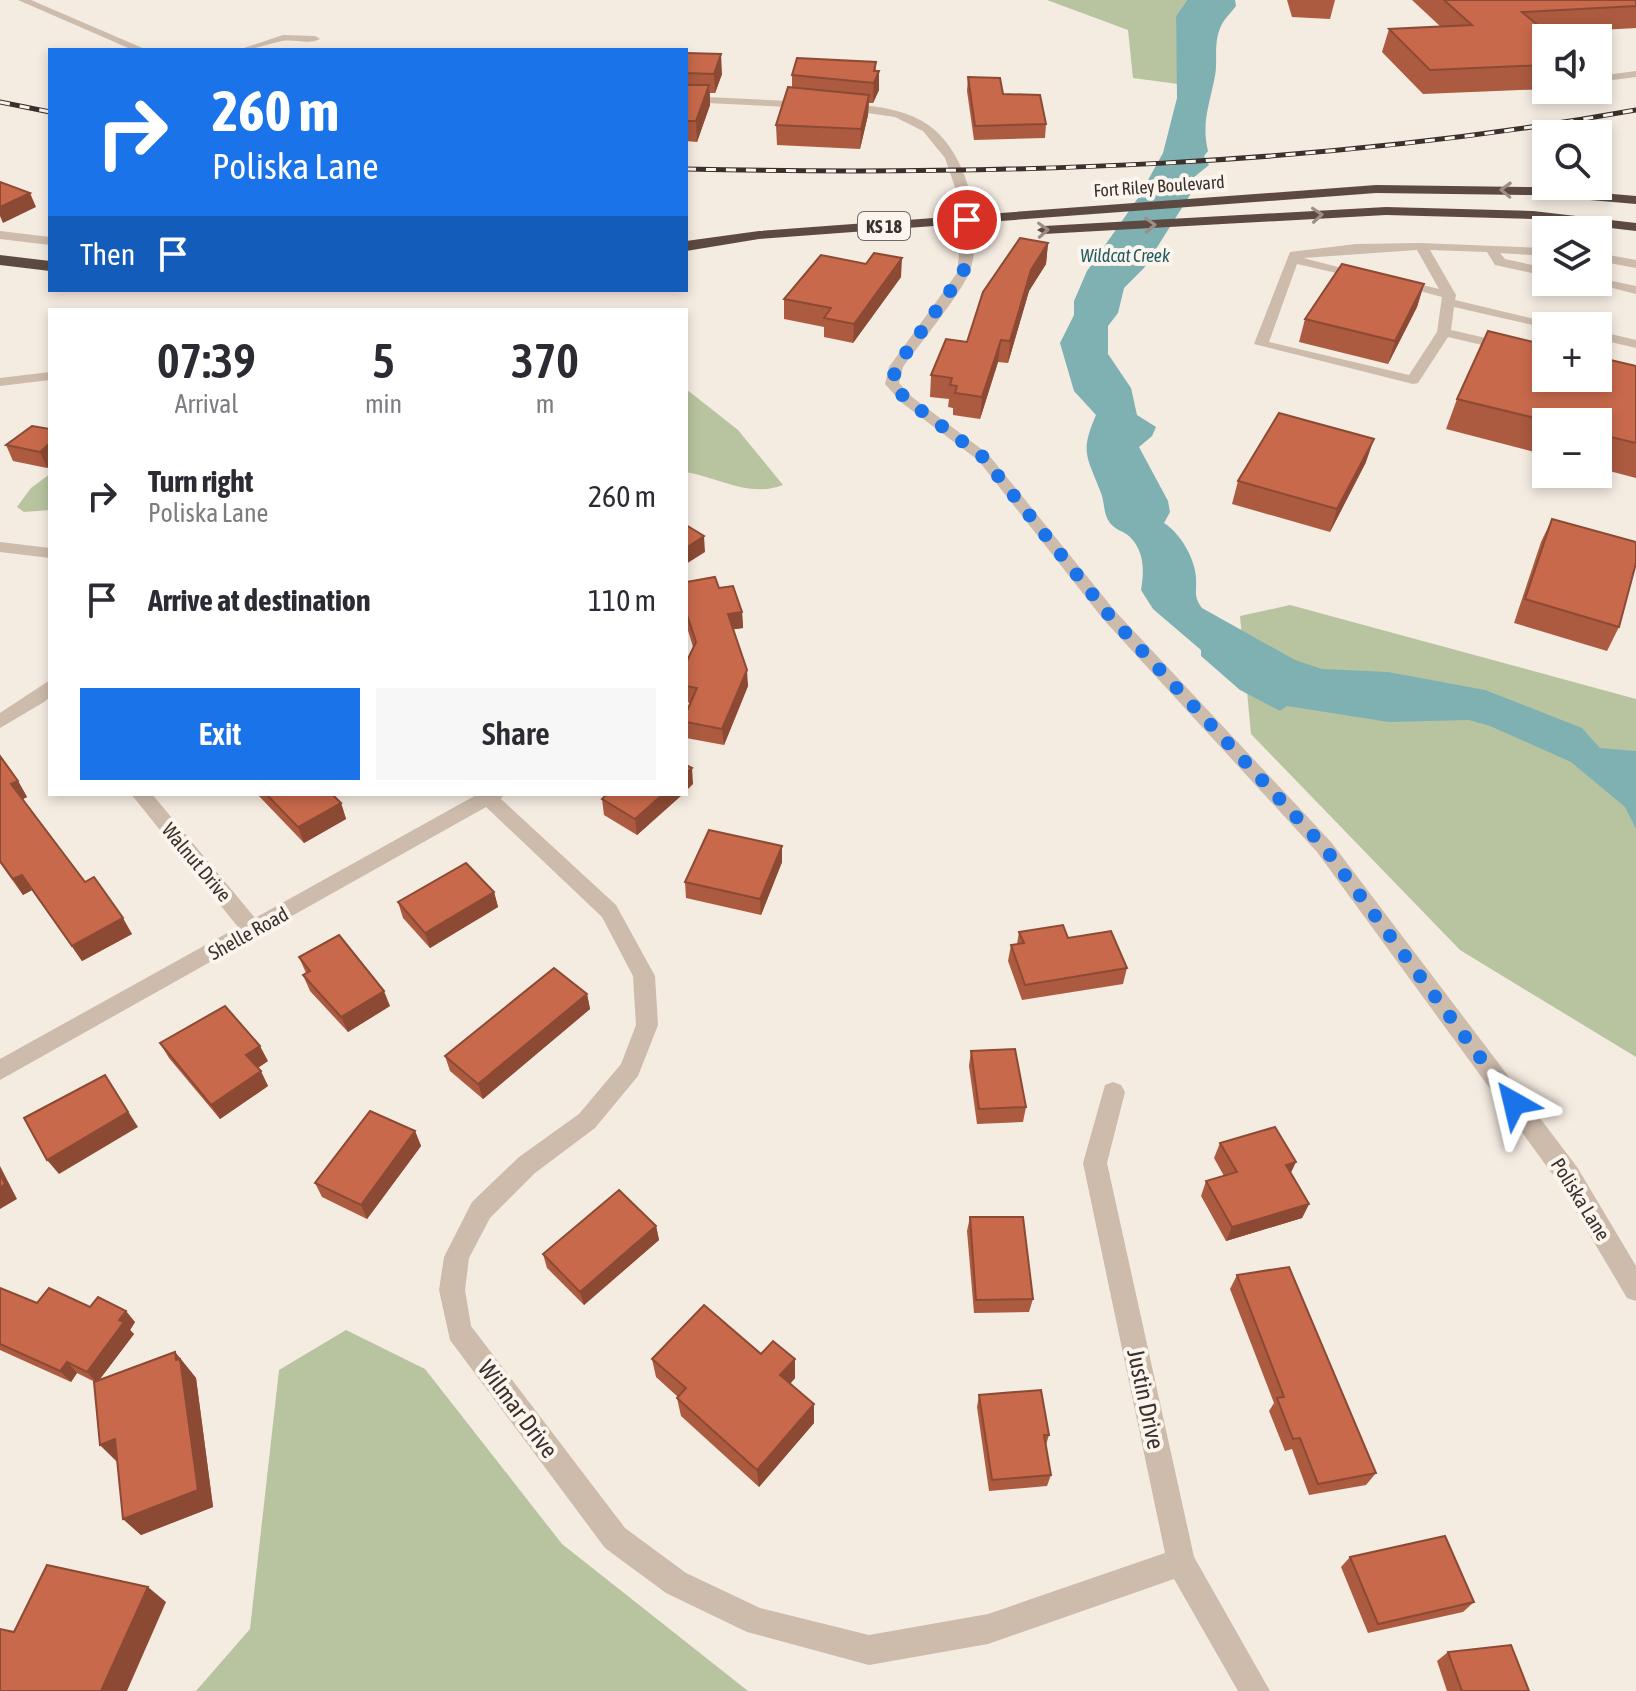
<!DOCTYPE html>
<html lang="en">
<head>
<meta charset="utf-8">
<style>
  body { margin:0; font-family:"Asap Condensed",sans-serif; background:#f7f7f7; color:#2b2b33; height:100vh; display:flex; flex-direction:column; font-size:30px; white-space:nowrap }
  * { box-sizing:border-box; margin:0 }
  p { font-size:26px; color:#7c7c81 }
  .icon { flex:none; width:44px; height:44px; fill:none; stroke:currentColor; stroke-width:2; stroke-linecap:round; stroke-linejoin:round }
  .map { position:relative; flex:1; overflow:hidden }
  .details { position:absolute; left:48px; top:308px; width:640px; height:488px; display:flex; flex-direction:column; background:#fff; border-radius:0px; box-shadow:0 4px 12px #0003 }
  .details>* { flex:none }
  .hud { position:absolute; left:48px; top:48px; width:640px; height:244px; border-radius:0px; box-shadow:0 4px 12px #0003; background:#1a73e8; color:#fff; overflow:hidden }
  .buttons { position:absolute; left:1532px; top:24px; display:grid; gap:16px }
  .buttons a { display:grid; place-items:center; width:80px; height:80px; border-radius:0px; background:#fff; box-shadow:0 4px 12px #0003; font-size:40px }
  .pin { position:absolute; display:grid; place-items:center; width:68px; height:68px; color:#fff; margin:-34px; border:4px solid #fff; border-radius:50%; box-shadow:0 2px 8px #0007 }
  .me { position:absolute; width:88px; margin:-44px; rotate:323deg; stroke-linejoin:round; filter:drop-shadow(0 0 6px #0008) }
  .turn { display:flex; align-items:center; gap:28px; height:168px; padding:0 32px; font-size:36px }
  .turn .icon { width:104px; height:104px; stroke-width:2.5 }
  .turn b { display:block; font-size:56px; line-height:68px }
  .then { display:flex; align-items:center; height:76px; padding:0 32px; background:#0003; gap:16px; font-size:30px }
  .eta { display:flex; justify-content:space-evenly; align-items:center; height:136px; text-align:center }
  .eta b { font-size:48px; font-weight:600; line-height:56px }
  .button { display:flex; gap:16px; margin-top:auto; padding:16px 32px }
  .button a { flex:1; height:92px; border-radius:0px; background:#1a73e8; color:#fff; font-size:32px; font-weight:600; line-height:92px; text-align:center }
  .button a+a { background:#f7f7f7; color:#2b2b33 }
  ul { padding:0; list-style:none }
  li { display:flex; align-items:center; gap:24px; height:104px; padding:0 32px }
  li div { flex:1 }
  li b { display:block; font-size:30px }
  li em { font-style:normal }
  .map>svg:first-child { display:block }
</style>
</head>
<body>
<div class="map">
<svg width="1636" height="1691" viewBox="0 0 1636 1691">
  <rect width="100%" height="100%" fill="#f4ebe1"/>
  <g fill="#b8c4a0">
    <path d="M1047,0H1187L1176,16L1178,84L1133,78L1128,30Z"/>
    <path d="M686,389L738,430L783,485C749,498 720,478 686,472Z"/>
    <path d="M50,474V510L24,512L17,507L31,488Z"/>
    <path d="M1290,605L1636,699V1057L1460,950L1251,734L1240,616Z"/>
    <path d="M346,1330L425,1369L562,1544L748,1691H196L250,1629L279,1370Z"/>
  </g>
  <path fill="#7fb0b2" d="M1187,0H1235L1236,6C1231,13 1224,19 1221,26C1213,43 1218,60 1215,76C1210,103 1201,123 1208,151L1204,156L1209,165L1193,178L1190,195L1144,268L1124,288L1118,313L1108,326V354L1131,388L1137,415L1156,427L1152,436L1139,447L1168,501L1170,512L1164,523C1180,533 1195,558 1196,578C1197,592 1193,596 1202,608L1295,660L1322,669L1388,672L1485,690L1582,728L1600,748L1636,751V829L1625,807L1571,762L1490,726L1469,720L1389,722L1287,706L1280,711L1240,690L1201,656V650L1153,609L1141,590C1144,572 1145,552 1130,537C1124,531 1115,530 1110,523C1103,514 1105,503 1101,493C1088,457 1079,454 1096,415L1074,391L1060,343L1074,315V301L1087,271L1138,198L1163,153L1177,98L1176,16Z"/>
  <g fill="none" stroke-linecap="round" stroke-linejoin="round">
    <g fill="#cdbbac" fill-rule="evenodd">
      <path d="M18,0H31L147,50H133Z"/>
      <path d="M283,35L315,36L320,39C309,45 295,39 282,41C267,44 254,50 238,50Z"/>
      <path d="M1636,71V77L1598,82V76Z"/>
      <path d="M686,96L808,102L813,105L808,108L686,102Z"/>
      <path d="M844,104C870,105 899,108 922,121C967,146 985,223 970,271C963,291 918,346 903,367L899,383L912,397L988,454L1115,611L1331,842L1577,1167L1636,1266V1301L1627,1298L1559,1183L1317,852L1103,619L978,460L902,403L885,384L889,367L957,273L961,236L958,196L945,158L923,131L895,117L840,109L839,107Z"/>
      <path d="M0,231L50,237V245L0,239Z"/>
      <path d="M1420,243L1546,248V256L1500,253L1505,259L1546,268V276L1495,265L1487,252L1430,250L1456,295L1455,300L1563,326L1546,328L1454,307L1451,330L1546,352V360L1448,337L1418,383L1413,384L1254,344L1290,252L1356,244ZM1417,250L1439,289L1398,279L1391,283L1442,297L1437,332L1409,375L1269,342L1297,264L1363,279L1369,275L1303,258Z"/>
      <path d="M1598,253L1636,260V268L1598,261Z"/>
      <path d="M1598,278L1636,286V294L1589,282H1598Z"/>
      <path d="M1598,331L1636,340V348L1598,339Z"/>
      <path d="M50,372V380L0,386V378Z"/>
      <path d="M0,542L50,548V558L0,552Z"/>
      <path d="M50,680V697L44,702L0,728V713Z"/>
      <path d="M131,794H152L255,918L478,794H504L501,799L616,905L655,976L658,1025L638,1076L595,1128L535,1173L490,1218L469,1258L465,1290L471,1326L625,1528L686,1573L760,1608L869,1635L988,1614L1165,1553L1083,1163L1105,1085L1113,1082L1121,1085L1125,1092L1107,1163L1194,1557L1270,1691H1238L1174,1579L988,1644L869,1665L747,1632L666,1593L605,1548L450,1340L439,1290L444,1257L472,1202L519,1157L579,1114L621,1064L636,1025L633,976L602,917L486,807L0,1080V1059L238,927Z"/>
    </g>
    <g fill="#5c4a42" fill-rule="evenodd">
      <path d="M1376,185L1532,187L1636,196V204L1532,195L1376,193L759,239L686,251V241L759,231Z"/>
      <path d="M1386,207L1533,211L1636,223V231L1533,219L1386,215L1044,234L1037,230L1044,226Z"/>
      <path d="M0,255L50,261V271L0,265Z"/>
    </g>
    <defs>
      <g id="rail">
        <path d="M0,102L50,112"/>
        <path d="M686,169C1002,176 1324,166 1636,110"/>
      </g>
    </defs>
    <use href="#rail" stroke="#3b302b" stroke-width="5"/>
    <use href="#rail" stroke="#fbf5ee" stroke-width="3" stroke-dasharray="10" stroke-linecap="butt"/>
  </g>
  <g fill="#ac5a40">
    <path d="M1287,0H1335L1330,19L1292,17Z"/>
    <path d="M1412,0H1636V28L1548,33L1546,38V89L1423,94L1382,52L1389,29L1441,27Z"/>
    <path d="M686,53L722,74L715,93H710V105L697,142L686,141Z"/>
    <path d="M879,71V90L873,103H869L868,115L860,149L777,145L776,125L792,87V75Z"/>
    <path d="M968,77L1003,94L1046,124L1045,138L974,140L967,91Z"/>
    <path d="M1048,243L1046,264L1029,291L1008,363L998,362L980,419L953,415V408L948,407L949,399L930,397L931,375L967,342Z"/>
    <path d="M901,277L853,343L824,337V327L784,319V299Z"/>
    <path d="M1424,284L1417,307L1388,364L1299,342L1305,319Z"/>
    <path d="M1636,366V478L1598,468V422H1546V455L1446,429L1457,399Z"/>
    <path d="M50,429V465L47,468L13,461L6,445Z"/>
    <path d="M1366,462L1330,532L1232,504L1238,481Z"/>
    <path d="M1552,519L1619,627L1607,651L1514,623L1541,542Z"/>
    <path d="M686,582L719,588L742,612L743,628L733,629L748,686L724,745L686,738V713L691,703L686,702V663L693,647L686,624Z"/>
    <path d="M0,756L18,781L27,797L23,799L85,882L132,934L82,961L32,890L23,895L0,863Z"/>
    <path d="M257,794H332L341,803L346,819L304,843Z"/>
    <path d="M683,794L637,835L604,815L602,799Z"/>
    <path d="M782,862L761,915L686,898L685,882Z"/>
    <path d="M494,892L498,907L430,948L403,918L398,902Z"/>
    <path d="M1019,932L1127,968L1123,984L1022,1000L1008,961L1011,945L1017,944Z"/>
    <path d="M299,957L390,1006L348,1032L310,991L303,975L306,973Z"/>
    <path d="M587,994L590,1009L483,1099L450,1071L445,1056Z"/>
    <path d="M160,1043L268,1061L258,1068L268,1086L220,1119L169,1058Z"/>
    <path d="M971,1051L1026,1107L1023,1122L977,1124L969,1066Z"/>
    <path d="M415,1131L421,1146L367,1219L322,1197L315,1183Z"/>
    <path d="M1220,1143L1291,1174L1309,1204L1302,1218L1226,1241L1201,1196L1206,1181L1224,1176L1214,1158Z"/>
    <path d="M970,1217L1033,1299L1029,1312L974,1313L967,1231Z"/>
    <path d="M656,1226L659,1240L584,1305L547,1268L543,1254Z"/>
    <path d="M1237,1275L1376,1473L1366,1485L1309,1495L1292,1449L1285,1451L1269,1411L1274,1403L1230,1289Z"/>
    <path d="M0,1288L37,1303L90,1307L135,1322L130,1330L134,1334L99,1380L175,1352L196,1378L213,1507L141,1535L123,1519L117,1462L100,1445L95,1382L77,1373L71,1382L0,1350Z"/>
    <path d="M761,1354L795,1359V1378L790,1384L814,1404V1423L759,1487L681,1416L677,1398L678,1397L656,1377L652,1359Z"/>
    <path d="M979,1395L1049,1435L1046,1445L1051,1475L1047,1486L989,1491L977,1407Z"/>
    <path d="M1350,1557L1474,1602L1463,1612L1368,1633L1341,1567Z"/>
    <path d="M1448,1652L1529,1691H1447L1437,1661Z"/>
  </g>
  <g fill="#8c4a34">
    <path d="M721,54L722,74L715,93L714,74Z"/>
    <path d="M876,62L875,80L879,71V90L873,103L874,71Z"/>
    <path d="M709,85L710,105L697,142L696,121Z"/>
    <path d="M869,95L868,115L860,149L861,129Z"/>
    <path d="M30,193L36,207L3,223L0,216V207Z"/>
    <path d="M1048,243L1046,264L1029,291L1008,363L1010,341L1031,270Z"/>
    <path d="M902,258L901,277L853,343L854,324Z"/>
    <path d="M1424,284L1417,307L1388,364L1395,341Z"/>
    <path d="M1001,340L998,362L980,419L982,397Z"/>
    <path d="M1374,439L1366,462L1330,532L1337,509Z"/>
    <path d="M50,443V465L47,468L40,452Z"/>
    <path d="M704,536L705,552L686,564V548Z"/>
    <path d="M742,612L743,628L729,630L728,614Z"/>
    <path d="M747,670L748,686L724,745L722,729Z"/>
    <path d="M692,768L693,784L686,791V773Z"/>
    <path d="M18,781L27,797L21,800L11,784Z"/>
    <path d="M663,794H683L637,835L635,819Z"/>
    <path d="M341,803L346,819L304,843L298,827Z"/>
    <path d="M782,846V862L761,915L760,899Z"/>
    <path d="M22,875L32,890L23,895L13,879Z"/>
    <path d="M494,892L498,907L430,948L425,933Z"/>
    <path d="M123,918L132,934L82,961L72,946Z"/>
    <path d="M384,991L390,1006L348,1032L341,1017Z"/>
    <path d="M587,994L590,1009L483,1099L478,1084Z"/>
    <path d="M260,1046L268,1061L254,1070L246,1055Z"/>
    <path d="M261,1071L268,1086L220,1119L211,1105Z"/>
    <path d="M105,1075L138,1127L59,1174L47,1160Z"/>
    <path d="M415,1131L421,1146L367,1219L361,1205Z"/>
    <path d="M1296,1162L1289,1177L1286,1165Z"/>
    <path d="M0,1166L17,1199L0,1209Z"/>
    <path d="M1309,1204L1302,1218L1226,1241L1232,1227Z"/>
    <path d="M656,1226L659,1240L584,1305L580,1292Z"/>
    <path d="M126,1311L135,1322L130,1330L134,1334L97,1383L87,1372Z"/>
    <path d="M175,1352L196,1378L213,1507L141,1535L123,1519L176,1360Z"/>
    <path d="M795,1359V1378L781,1394L780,1375Z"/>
    <path d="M67,1362L77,1373L71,1382L60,1371Z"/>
    <path d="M814,1404V1423L759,1487L757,1470Z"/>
    <path d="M115,1439L118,1462L100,1445Z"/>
    <path d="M148,1587L166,1602L127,1691H101Z"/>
  </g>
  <g fill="#c8694b" stroke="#8c4a34" stroke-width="2">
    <path d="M1444,0H1636V6L1522,12L1553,38H1546V65L1430,70L1389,29L1472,25Z"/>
    <path d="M686,53L721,54L714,74L686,73Z"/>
    <path d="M797,58L876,62L874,71H879L874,83L792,75Z"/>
    <path d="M968,77L1000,78L1003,94L1040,95L1046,124L975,126Z"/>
    <path d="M686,85H709L696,121H686Z"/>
    <path d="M788,87L869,95L861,129L776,125Z"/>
    <path d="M0,182L30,193L0,207Z"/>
    <path d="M1020,238L1048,243L1031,270L1010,341L1001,340L982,397L955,393L957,386L950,385L952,378L931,375L946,339L967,342L983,292Z"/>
    <path d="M874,253L902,258L854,324L824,318L831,308L784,299L821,255L866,264Z"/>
    <path d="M1342,264L1424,284L1395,341L1305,319Z"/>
    <path d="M1488,331L1546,345V378H1598V357L1636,366V443L1598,434V422H1551L1457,399Z"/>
    <path d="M1279,413L1374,439L1337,509L1238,481Z"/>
    <path d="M32,426L50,429V443L40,452L6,445Z"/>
    <path d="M1552,519L1636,542V563L1619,627L1525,599Z"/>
    <path d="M686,525L704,536L686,548Z"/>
    <path d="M715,577L719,588L733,586L742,612L728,614L747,670L722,729L686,722V713L697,688L686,686V663L696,642L686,612V582Z"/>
    <path d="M0,756L18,781L11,784L85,882L94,877L123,918L72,946L22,875L13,879L0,861Z"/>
    <path d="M686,765L692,768L686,773Z"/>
    <path d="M266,794H332L341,803L298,827Z"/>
    <path d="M607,794H663L635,819L602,799Z"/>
    <path d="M709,830L782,846L760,899L685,882Z"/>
    <path d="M466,863L494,892L425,933L398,902Z"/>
    <path d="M1063,925L1068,938L1111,931L1127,968L1025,985L1011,945L1024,943L1019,932Z"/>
    <path d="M339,935L384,991L341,1017L303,975L310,971L299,957Z"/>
    <path d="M554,968L587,994L478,1084L445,1056Z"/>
    <path d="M225,1006L260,1046L246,1055L261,1071L211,1105L160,1043Z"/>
    <path d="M1015,1049L1026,1107L979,1109L971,1051Z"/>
    <path d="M105,1075L128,1112L47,1160L24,1118Z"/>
    <path d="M370,1111L415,1131L361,1205L315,1183Z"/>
    <path d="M1275,1127L1296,1162L1286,1165L1309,1204L1232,1227L1206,1181L1237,1172L1220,1143Z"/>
    <path d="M0,1174L5,1184L0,1188Z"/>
    <path d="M619,1190L656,1226L580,1292L543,1254Z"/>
    <path d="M970,1217H1023L1033,1299L976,1300Z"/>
    <path d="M1289,1267L1376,1473L1318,1484L1300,1438L1293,1439L1277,1398L1284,1397L1237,1275Z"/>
    <path d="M0,1288L37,1303L49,1288L90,1307L98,1297L126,1311L119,1320L124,1322L87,1372L67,1362L60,1371L0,1344Z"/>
    <path d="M704,1305L761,1354L773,1341L795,1359L780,1375L814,1404L757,1470L677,1398L686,1388L652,1359Z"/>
    <path d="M175,1352L176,1360L180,1359L198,1490L123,1519L115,1439L100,1445L94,1382Z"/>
    <path d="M1041,1390L1049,1435H1044L1051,1475L992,1480L979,1395Z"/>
    <path d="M1445,1536L1474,1602L1378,1624L1350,1557Z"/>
    <path d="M47,1565L148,1587L101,1691H0V1629L14,1632Z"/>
    <path d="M1511,1645L1529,1691H1462L1448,1652Z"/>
  </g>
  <defs><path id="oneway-chevron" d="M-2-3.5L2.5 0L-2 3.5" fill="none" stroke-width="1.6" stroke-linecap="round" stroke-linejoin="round" transform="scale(2)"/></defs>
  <g stroke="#9c8e87">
    <use href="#oneway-chevron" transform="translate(1506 190) rotate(-178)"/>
    <use href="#oneway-chevron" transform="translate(1317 215) rotate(-4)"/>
    <use href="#oneway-chevron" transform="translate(1150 225) rotate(-3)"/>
    <use href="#oneway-chevron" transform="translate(1043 230) rotate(-3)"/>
  </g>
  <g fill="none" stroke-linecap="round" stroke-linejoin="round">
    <path stroke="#1a73e8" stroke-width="14" stroke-dasharray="0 25.2" d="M967,220V257L963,273L896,367L892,384L907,400L983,457L1109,615L1324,847L1514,1103"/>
  </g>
  <g text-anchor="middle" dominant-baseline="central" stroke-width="8" stroke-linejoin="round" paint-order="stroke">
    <g font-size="18" fill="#3b302b" stroke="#fbf5ee">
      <text transform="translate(1159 186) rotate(-4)">Fort Riley Boulevard</text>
    </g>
    <rect fill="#fbf5ee" stroke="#756b66" stroke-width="2" x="858" y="212" width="52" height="28" rx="6"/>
    <g font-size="18" font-weight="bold" fill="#3b302b">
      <text x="884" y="226">KS 18</text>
    </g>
    <g font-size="18" font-style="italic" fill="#1f5a5e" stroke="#fbf5ee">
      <text x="1125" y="255">Wildcat Creek</text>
    </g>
    <g font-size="20" fill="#3b302b" stroke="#fbf5ee">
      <text transform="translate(197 862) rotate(50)">Walnut Drive</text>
      <text transform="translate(248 933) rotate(-29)">Shelle Road</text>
      <text transform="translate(1581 1199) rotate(58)">Poliska Lane</text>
    </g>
    <g font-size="24" fill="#3b302b" stroke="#fbf5ee">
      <text transform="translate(1146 1399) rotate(78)">Justin Drive</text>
      <text transform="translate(518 1409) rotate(53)">Wilmar Drive</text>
    </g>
  </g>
</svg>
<div class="buttons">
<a><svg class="icon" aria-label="sound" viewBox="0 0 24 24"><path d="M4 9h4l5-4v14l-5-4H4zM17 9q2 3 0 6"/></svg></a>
<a><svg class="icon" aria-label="search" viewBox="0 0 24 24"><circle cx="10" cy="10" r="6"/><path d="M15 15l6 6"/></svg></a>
<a><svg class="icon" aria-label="layers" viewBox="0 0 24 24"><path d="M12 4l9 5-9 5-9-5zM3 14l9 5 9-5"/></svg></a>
<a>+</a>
<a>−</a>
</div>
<div class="pin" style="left:967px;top:220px;background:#d93025"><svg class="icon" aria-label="arrive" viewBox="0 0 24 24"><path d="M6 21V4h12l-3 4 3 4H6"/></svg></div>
<svg class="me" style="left:1514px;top:1103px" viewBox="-20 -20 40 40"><path d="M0-17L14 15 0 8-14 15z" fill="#1a73e8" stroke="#fff" stroke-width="4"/></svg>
<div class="hud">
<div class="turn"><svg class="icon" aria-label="right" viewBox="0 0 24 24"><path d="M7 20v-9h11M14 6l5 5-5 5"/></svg><div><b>260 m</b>Poliska Lane</div></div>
<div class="then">Then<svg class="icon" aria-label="arrive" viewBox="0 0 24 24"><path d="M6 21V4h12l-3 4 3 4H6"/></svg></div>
</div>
<section class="details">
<div class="eta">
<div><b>07:39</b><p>Arrival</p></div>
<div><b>5</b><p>min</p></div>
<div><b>370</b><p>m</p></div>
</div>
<ul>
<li><svg class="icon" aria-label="right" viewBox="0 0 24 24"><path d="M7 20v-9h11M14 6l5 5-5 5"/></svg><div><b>Turn right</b><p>Poliska Lane</p></div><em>260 m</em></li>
<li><svg class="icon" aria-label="arrive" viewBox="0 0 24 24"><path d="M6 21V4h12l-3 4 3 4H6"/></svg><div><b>Arrive at destination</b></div><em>110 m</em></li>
</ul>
<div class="button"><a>Exit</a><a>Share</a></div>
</section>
</div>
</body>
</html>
